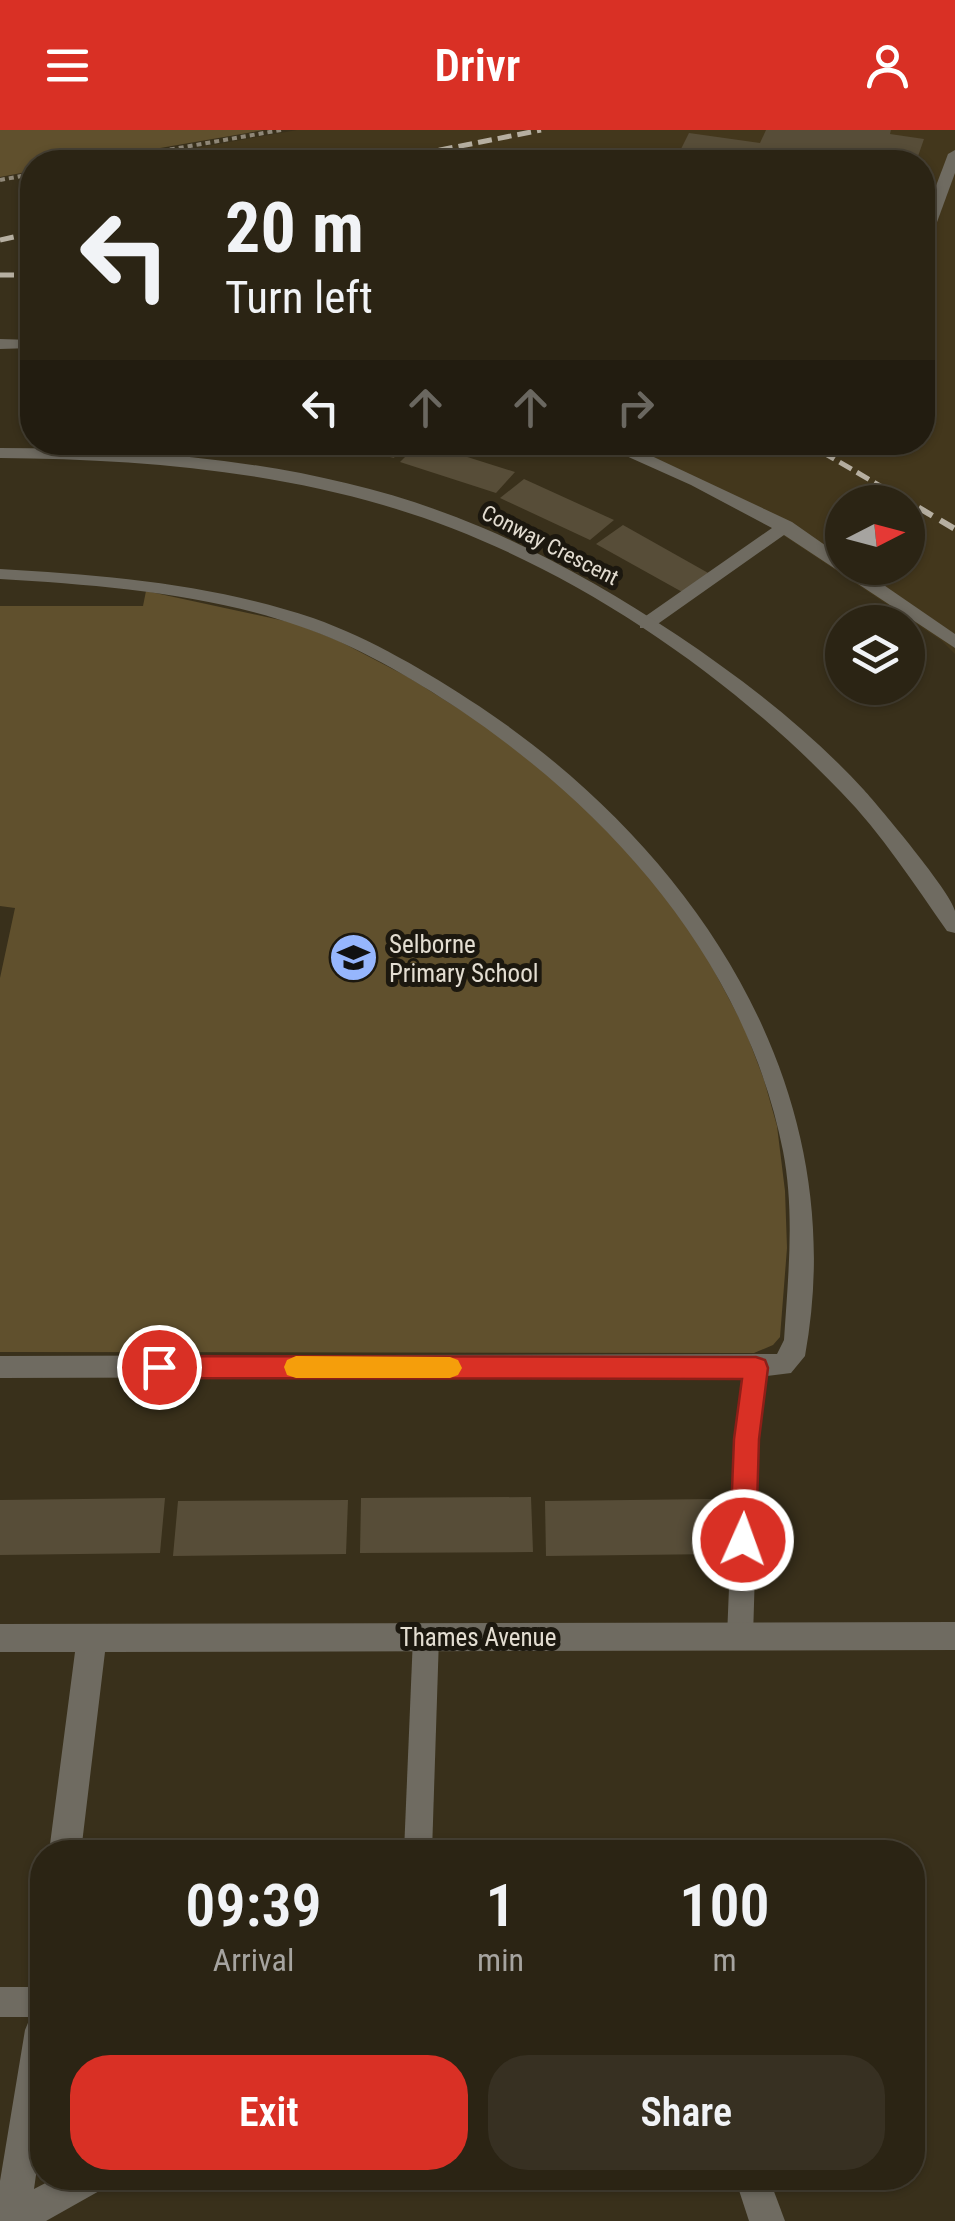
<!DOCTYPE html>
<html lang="en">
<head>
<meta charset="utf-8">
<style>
  body { margin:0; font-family:"Roboto Condensed",sans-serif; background:#373022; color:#f1f3f6; height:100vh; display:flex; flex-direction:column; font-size:38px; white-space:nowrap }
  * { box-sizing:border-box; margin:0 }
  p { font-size:32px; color:#a6a4a0 }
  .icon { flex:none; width:55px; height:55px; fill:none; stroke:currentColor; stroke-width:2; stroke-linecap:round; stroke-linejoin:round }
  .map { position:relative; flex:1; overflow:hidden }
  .panel { position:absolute; left:30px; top:1710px; width:895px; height:350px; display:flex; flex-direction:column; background:#2b2414; border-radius:40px; box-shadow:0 2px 8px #0004,0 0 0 2px #474134 }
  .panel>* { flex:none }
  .hud { position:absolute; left:20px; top:20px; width:915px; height:305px; border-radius:40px; box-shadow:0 2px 8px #0004,0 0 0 2px #474134; background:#2b2414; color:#f1f3f6; overflow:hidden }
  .needle { width:65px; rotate:84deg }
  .tools { position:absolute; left:825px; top:355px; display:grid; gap:20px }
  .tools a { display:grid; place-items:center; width:100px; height:100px; border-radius:50%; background:#2b2414; box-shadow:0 2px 8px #0004,0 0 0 2px #474134; font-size:50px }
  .pin { position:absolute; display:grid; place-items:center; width:85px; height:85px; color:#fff; margin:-42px; border:5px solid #fff; border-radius:50%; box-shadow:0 2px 10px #0007 }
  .me { position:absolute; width:110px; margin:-55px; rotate:2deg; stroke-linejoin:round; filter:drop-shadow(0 0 8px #0008) }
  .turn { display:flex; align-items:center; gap:35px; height:210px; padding:0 40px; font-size:45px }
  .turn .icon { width:130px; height:130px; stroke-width:2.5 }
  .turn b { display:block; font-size:70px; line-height:85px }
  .lanes { display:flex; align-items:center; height:95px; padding:0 40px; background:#0003; justify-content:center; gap:50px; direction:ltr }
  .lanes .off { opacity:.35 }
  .eta { display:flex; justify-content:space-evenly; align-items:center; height:170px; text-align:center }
  .eta b { font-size:60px; font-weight:600; line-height:70px }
  .cta { display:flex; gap:20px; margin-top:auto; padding:20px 40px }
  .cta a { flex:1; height:115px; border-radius:40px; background:#d93025; color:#fff; font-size:40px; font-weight:600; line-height:115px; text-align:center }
  .cta a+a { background:#373022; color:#f1f3f6 }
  header { display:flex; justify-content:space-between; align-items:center; height:130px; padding:0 40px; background:#d93025; color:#fff; font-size:45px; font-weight:600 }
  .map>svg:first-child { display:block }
</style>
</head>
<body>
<header><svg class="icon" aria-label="menu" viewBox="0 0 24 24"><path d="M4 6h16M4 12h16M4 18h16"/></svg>Drivr<svg class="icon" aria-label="person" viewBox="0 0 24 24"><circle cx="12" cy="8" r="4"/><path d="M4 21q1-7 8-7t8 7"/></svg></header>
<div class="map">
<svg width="955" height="2091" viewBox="0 0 955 2091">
  <rect width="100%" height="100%" fill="#39301b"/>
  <path fill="#43371c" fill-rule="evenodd" d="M297,0H955V524L942,511L733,372L637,327L594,313L922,312V32H116ZM842,372H908V438H842Z"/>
  <g fill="#60502d">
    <path d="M0,0H264L79,32H32V41L0,47Z"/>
    <path d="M146,461L294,493L339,511L408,547L521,618L630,720L695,805L744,897L764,950L777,996L785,1061L787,1118L780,1207L773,1215L754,1223L0,1222V848L15,778L0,776V476H143Z"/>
  </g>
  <g fill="#574d38">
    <path d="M766,0H891L890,4L924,9L916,32H623L629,20L677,27L689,3L760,13Z"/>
    <path d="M327,312H403L394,328Z"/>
    <path d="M420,312L515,342L496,363L400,332Z"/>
    <path d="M524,349L614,390L590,410L500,368Z"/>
    <path d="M623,395L710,444L684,463L596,414Z"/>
    <path d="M531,1367L533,1422L360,1423L361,1368Z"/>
    <path d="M165,1368L160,1423L0,1425V1370Z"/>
    <path d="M714,1369L719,1424L546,1426L545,1371Z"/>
    <path d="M348,1370L346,1424L173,1426L178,1371Z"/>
  </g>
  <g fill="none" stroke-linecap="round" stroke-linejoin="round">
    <g stroke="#8f8777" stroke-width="4" stroke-dasharray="5 4" stroke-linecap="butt">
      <path d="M99,32L281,0"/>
      <path d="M0,50L32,44"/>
    </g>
    <g fill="#6f6b61" fill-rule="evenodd">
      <path d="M955,20V43L929,114L922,118V93L948,24Z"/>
      <path d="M0,209L32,210V218L0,219Z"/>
      <path d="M595,312H619L641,321L792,392L842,427V438H859L955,504V518L784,405L652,498H640V490L772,398L691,355Z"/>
      <path d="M0,439C104,445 213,454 313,488C372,509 427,542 479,576C695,720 854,957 805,1226L791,1243L767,1246L759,1309L753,1507L749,1516L740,1520L731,1516L727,1507L735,1309L743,1246L0,1248V1226L777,1224L784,1210C788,1148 795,1083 783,1021C746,833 614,684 460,580C410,547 356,515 299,496C204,463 99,455 0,449Z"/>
      <path d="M426,1494L435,1498L439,1507L432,1722H404L413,1507L417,1498Z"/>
      <rect x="0" y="1857" width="42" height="30"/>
    </g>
    <g fill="#6f6b61" fill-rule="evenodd">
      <path d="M0,318C152,318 313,332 456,387C534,417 607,459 677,505C744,550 809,600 864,660C880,678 951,762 955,781C955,787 955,796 955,803L947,801C914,754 882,704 841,662C719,535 553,424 383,375C260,339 128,329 0,328Z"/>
      <path d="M955,1492V1520L105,1522L81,1722H49L75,1522H0V1494Z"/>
      <path d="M42,1883V2003L34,2059L55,2048H106L101,2060L46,2091H0V2051L25,1900L30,1888Z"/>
      <path d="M735,2048H769L785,2091H749Z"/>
    </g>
    <g stroke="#b6afa1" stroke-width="5" stroke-dasharray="14 6" stroke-linecap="butt">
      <path d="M341,32L395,21"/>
      <path d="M380,32L541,0"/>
      <path d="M0,110L32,103"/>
      <path d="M0,145H32"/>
      <path d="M805,312L901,368"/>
    </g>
    <path stroke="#b6afa1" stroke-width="6" stroke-dasharray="16 9" stroke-linecap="butt" d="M897,365L955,399"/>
  </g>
  <path fill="#d93025" stroke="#8d1f18" stroke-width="2.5" d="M159,1226L756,1227L765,1230L768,1238L759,1309L756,1410L752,1419L743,1422L734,1419L730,1410L734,1309L742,1249L159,1248L151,1245L147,1237L151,1229Z"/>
  <path fill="#f59e0b" d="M296,1226L450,1227L458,1230L462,1238L458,1245L450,1248H296L287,1245L284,1237L287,1230Z"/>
  <defs>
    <symbol id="school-disc" viewBox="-11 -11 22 22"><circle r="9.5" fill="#96b6fd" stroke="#1c180f"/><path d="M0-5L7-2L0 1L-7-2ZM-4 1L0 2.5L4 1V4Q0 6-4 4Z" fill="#111"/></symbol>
  </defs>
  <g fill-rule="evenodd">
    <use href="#school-disc" x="326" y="800" width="55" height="55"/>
  </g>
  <g text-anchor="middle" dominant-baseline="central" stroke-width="10" stroke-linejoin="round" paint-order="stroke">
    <g font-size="22" fill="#e3ddd1" stroke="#1c180f">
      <text transform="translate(550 415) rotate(27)">Conway Crescent</text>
    </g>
    <g font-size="25" fill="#e3ddd1" stroke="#1c180f" text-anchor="start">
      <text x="389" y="814">Selborne<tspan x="389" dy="29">Primary School</tspan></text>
    </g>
    <g font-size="25" fill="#e3ddd1" stroke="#1c180f">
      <text x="478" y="1507">Thames Avenue</text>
    </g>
  </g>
</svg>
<div class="tools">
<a><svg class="needle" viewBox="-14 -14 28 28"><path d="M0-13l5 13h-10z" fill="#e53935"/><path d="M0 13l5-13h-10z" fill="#a6a4a0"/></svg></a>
<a><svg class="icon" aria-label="layers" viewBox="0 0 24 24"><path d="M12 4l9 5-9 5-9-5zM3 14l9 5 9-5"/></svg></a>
</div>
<div class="pin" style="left:159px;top:1237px;background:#d93025"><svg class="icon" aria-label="arrive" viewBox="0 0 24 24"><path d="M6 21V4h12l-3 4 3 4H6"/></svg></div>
<svg class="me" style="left:743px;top:1410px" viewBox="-20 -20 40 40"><circle r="17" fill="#d93025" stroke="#fff" stroke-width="3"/><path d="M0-11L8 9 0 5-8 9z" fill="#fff"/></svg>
<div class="hud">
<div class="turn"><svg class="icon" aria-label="left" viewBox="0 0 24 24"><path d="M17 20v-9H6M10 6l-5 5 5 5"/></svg><div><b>20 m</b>Turn left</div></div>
<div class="lanes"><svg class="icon" aria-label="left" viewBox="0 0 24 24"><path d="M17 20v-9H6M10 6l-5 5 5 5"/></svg><svg class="icon off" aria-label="ahead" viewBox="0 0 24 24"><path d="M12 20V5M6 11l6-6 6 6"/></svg><svg class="icon off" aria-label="ahead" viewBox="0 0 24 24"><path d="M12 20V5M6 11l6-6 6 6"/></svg><svg class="icon off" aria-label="right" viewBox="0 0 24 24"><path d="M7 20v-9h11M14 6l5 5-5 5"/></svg></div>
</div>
<section class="panel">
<div class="eta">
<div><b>09:39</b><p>Arrival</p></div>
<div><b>1</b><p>min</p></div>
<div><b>100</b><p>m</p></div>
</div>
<div class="cta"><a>Exit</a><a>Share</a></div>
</section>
</div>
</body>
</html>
